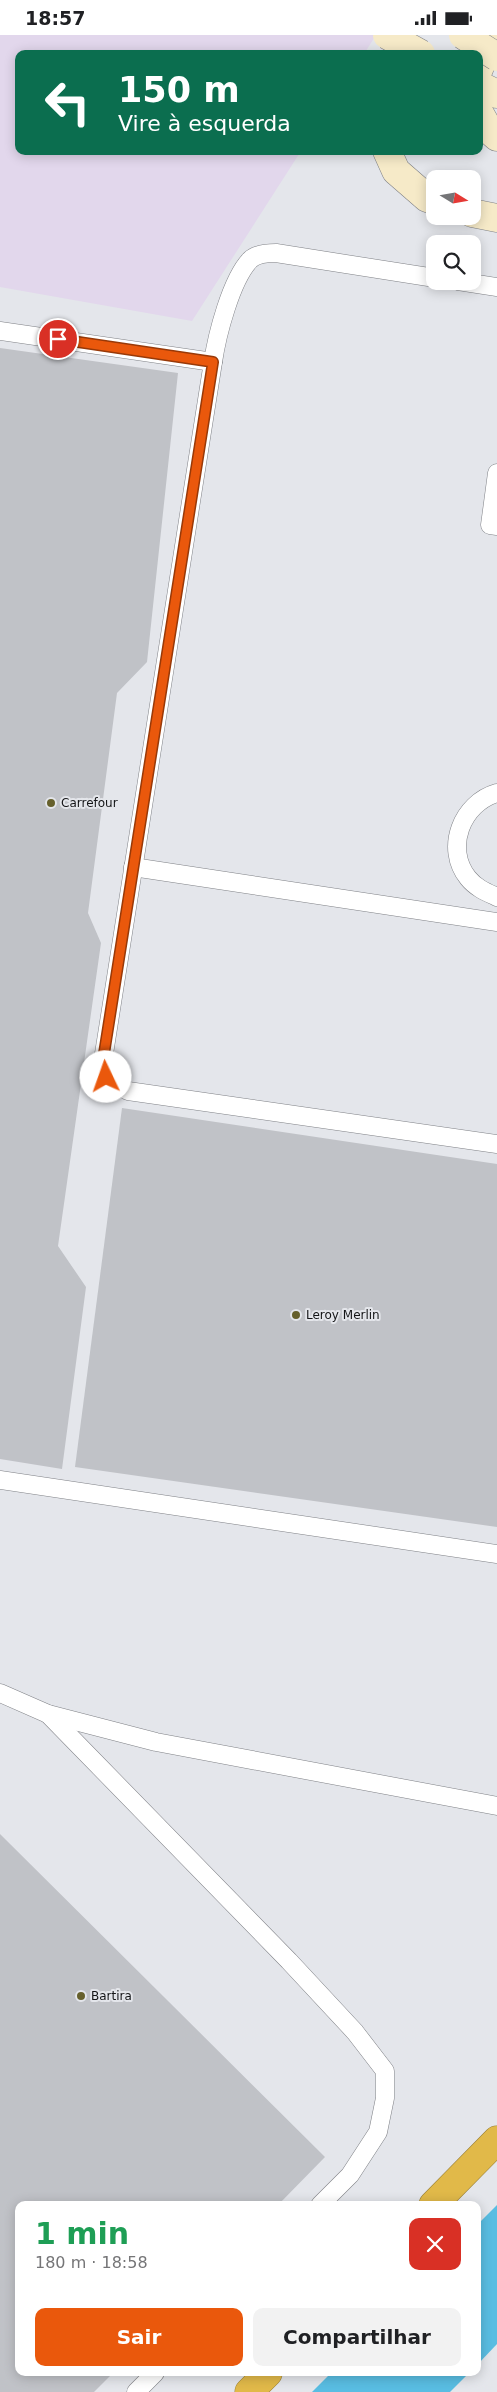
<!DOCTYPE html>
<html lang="pt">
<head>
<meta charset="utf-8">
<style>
  body { margin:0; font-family:"DejaVu Sans",sans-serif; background:#f2f2f2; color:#202124; height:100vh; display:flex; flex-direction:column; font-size:19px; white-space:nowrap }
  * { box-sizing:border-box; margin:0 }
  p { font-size:16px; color:#757577 }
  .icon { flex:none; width:28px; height:28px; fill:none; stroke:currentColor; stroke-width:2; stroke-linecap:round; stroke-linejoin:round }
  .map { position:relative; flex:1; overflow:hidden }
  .sheet { position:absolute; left:15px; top:2166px; width:466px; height:175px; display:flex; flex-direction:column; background:#fff; border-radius:10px; box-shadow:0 2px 12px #0003 }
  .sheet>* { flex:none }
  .top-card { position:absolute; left:15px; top:15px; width:468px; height:105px; border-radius:10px; box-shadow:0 2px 12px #0003; background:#0b6e4f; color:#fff; overflow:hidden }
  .needle { width:32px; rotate:101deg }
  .controls { position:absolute; left:426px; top:135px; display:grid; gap:10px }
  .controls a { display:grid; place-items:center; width:55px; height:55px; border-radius:10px; background:#fff; box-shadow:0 2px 12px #0003; font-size:25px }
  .pin { position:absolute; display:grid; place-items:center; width:42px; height:42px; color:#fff; margin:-21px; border:2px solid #fff; border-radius:50%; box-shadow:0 1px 5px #0007 }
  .me { position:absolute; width:55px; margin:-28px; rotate:357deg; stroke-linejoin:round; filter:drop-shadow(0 0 4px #0008) }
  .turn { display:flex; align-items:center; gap:18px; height:105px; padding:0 20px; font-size:22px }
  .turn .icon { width:65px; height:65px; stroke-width:2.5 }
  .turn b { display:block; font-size:35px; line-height:42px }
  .round { display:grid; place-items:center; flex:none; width:52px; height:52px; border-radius:10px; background:#f2f2f2 }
  .summary { display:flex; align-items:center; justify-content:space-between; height:85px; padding:0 20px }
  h1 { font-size:30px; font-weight:600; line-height:38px; color:#1e9e55 }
  .button { display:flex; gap:10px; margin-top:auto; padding:10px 20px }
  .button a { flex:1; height:58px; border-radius:10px; background:#ea580c; color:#fff; font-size:20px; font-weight:600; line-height:58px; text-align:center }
  .button a+a { background:#f2f2f2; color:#202124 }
  .status { display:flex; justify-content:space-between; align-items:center; height:35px; padding:0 25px; background:#fff; direction:ltr }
  .status svg { height:14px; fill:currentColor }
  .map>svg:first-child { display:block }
</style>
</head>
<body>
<div class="status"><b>18:57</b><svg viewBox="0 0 49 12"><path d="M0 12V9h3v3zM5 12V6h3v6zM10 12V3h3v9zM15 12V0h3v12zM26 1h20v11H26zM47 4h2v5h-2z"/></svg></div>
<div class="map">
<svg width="497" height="2357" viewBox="0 0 497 2357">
  <rect width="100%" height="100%" fill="#e4e6eb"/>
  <path fill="#e2d7ec" d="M0,0H376L364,19H19V116H301L192,286L0,252Z"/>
  <g fill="#59bde2">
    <path d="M497,2170V2309L478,2329V2189Z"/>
    <path d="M331,2338H469L450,2357H312Z"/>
  </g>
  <g fill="#c0c2c7">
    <path d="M0,313L178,338L147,627L117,658L88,878L101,908L58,1211L86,1252L62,1434L0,1424Z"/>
    <path d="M122,1073L497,1129V1492L75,1432Z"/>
    <path d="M0,1799L325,2122L278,2170H19V2338H113L94,2357H0Z"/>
  </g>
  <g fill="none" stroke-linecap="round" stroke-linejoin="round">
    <defs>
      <g id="lane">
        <path d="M435,243L276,218C268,218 256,219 250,225C231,245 217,300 213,327L103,1025C106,1047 108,1046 128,1056L497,1109"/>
        <path d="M458,246L497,252"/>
        <path d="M0,296L213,327"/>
        <path d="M497,438L490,490L497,491"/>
        <path d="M497,758C462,768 444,813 468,843C476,853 486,857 497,862"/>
        <path d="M133,832L497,887"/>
        <path d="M0,1445L497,1519"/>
        <path d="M0,1658L48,1679L156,1707L497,1771"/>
        <path d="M48,1679L289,1926L355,1997L385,2036V2063L378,2097L350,2140L320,2170"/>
        <path d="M136,2357L155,2338"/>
      </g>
      <g id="secondary">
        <path d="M479,34L493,0"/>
        <path d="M479,50L497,59"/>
        <path d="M479,77L489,95L497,102"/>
        <path d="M387,116L396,136L427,163L435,166"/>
        <path d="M472,178L497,183"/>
      </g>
      <g id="highway">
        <path d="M433,2170L497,2105"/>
        <path d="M249,2357L268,2338"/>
      </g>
    </defs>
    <use href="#lane" stroke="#7f8186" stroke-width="19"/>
    <use href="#secondary" stroke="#7f8186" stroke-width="29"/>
    <use href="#highway" stroke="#998038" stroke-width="29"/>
    <use href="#lane" stroke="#fff" stroke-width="18"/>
    <use href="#secondary" stroke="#f6eac8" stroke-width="28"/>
    <use href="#highway" stroke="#e1b949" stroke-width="28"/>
    <defs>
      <g id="secondary-bridge">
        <path d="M387,0L421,19"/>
        <path d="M463,0L497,22"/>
      </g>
    </defs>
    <use href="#secondary-bridge" stroke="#7f8186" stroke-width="29" stroke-linecap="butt"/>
    <use href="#secondary-bridge" stroke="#f6eac8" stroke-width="28"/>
  </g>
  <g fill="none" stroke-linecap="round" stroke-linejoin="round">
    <defs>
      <path id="route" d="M58,304L213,327L103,1025L106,1042"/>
    </defs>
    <use href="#route" stroke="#983908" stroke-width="12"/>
    <use href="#route" stroke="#ea580c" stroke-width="9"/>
  </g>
  <g fill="#66602c" stroke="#e4e6eb" stroke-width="2">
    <circle cx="51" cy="768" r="5"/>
    <circle cx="296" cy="1280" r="5"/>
    <circle cx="81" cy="1961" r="5"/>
  </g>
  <g text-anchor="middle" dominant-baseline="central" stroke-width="4" stroke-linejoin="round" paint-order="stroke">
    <g font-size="12" fill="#141517" stroke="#e4e6eb" text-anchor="start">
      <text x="61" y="768">Carrefour</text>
      <text x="306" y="1280">Leroy Merlin</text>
      <text x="91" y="1961">Bartira</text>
    </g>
  </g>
</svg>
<div class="controls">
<a><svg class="needle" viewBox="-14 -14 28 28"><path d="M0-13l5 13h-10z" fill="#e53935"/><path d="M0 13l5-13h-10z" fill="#757577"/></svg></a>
<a><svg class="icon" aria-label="search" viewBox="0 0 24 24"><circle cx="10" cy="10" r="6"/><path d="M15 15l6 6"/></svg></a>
</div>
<div class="pin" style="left:58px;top:304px;background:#d93025"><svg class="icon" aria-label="arrive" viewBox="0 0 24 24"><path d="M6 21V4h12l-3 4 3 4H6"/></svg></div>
<svg class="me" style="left:106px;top:1042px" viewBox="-20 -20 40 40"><circle r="19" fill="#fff"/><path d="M0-13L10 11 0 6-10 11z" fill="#ea580c"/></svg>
<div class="top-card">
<div class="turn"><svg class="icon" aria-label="left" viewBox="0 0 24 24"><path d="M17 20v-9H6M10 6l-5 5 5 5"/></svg><div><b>150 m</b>Vire à esquerda</div></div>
</div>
<section class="sheet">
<div class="summary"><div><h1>1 min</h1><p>180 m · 18:58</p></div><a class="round" style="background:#d93025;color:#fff"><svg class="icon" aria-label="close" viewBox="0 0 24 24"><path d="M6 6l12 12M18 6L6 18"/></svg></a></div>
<div class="button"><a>Sair</a><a>Compartilhar</a></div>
</section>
</div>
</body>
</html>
